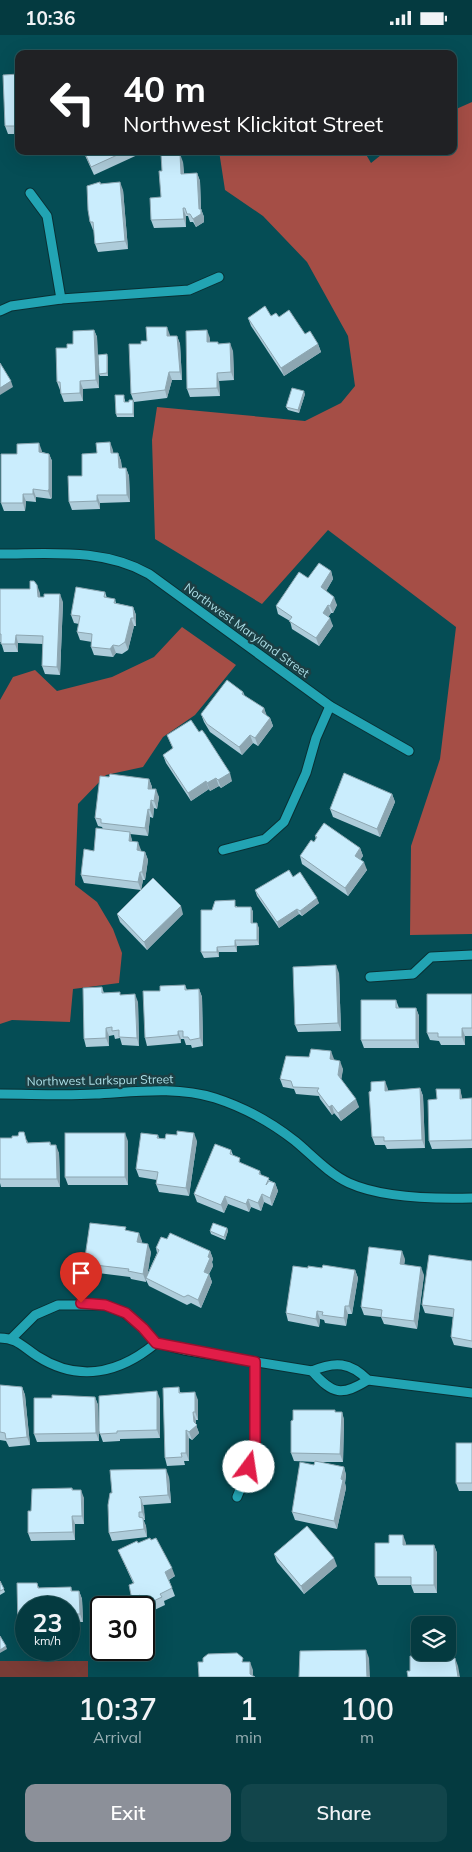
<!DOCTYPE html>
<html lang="en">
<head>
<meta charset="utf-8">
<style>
  body { margin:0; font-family:Mulish,sans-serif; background:#12454b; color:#f1f3f6; height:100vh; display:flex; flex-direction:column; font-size:19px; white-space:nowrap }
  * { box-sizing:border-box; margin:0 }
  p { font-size:16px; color:#97adb1 }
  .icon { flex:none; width:28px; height:28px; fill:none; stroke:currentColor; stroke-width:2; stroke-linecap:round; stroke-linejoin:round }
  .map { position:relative; height:1642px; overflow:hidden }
  .details { display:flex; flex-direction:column; background:#043a40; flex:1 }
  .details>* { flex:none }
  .guide { position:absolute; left:15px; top:15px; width:442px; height:105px; border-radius:10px; box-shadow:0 5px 20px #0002,0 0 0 1px #255459; background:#202124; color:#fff; overflow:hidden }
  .buttons { position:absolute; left:411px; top:1581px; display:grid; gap:10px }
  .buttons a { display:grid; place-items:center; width:45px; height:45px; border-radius:10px; background:#043a40; box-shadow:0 5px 20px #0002,0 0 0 1px #255459; font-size:25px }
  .speed { position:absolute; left:15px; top:1561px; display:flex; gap:10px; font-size:25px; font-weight:700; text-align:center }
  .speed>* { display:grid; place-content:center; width:65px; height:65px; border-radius:50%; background:#043a40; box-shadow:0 5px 20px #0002,0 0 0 1px #255459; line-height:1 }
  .speed small { font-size:12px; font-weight:400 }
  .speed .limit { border:2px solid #111; border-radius:8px; background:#fff; color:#111 }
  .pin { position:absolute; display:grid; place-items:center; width:42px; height:42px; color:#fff; margin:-51px -21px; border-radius:50% 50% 50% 0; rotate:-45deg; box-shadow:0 0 5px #0007 }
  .pin .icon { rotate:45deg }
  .me { position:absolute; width:55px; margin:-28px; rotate:14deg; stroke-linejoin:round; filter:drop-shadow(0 0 4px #0008) }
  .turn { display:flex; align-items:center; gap:18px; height:105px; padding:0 25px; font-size:22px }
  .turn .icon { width:65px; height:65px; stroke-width:2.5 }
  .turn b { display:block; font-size:35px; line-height:42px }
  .eta { display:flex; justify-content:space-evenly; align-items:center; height:85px; text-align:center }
  .eta b { font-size:30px; font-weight:600; line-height:35px }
  .primary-button { display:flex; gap:10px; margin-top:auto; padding:10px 25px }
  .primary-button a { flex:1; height:58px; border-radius:10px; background:#8c9099; color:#fff; font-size:20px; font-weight:600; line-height:58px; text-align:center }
  .primary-button a+a { background:#12454b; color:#f1f3f6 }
  .status { display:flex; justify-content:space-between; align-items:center; height:35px; padding:0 25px; background:#043a40; direction:ltr }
  .status svg { height:14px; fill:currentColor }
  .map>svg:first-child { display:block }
</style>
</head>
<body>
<div class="status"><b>10:36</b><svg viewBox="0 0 49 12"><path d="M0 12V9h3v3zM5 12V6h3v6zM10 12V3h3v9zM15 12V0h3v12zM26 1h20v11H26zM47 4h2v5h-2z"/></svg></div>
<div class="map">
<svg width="472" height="1642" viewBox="0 0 472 1642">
  <rect width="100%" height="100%" fill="#054d55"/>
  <rect fill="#7a3c36" x="0" y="1626" width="88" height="16"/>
  <g fill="#a54e46">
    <path d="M472,67V899L410,900L411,811L440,724L456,592L328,495L262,569L155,504L152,405L157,372L305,386L341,368L355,351L348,301L307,227L263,181L225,155L219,116H364L371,128L386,116H454V75Z"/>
    <path d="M182,592L236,630L195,680L163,702L143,732L106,740L78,769L75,850L97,867L113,894L122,918L119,948L73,954L70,987L12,985L0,989V665L13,642L35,635L57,656L112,642L154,622Z"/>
  </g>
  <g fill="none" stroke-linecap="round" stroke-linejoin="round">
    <defs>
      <g id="minor">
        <path d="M30,158L47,181L61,264"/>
        <path d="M0,276L11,271L61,264L189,255L219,242"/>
        <path d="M0,519C51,519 103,513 149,539L330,671L409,716"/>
        <path d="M223,815L265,804L284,787L306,738L316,703L330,671"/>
        <path d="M370,942L413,939L431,922L472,920"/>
        <path d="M0,1059C31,1059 63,1061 95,1059C135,1057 176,1051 215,1063C243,1072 272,1088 295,1106C312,1120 328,1138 349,1148C382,1163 435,1164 472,1163"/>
        <path d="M0,1303C17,1303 23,1312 37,1321C79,1348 120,1338 156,1308"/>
        <path d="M12,1303L35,1280L58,1270H105L125,1278L143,1293L156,1308L184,1315L312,1336C335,1326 350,1327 368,1345L472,1358"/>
        <path d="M312,1336C333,1360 342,1361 368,1345"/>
        <path d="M237,1462L255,1418V1327"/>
      </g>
    </defs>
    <use href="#minor" stroke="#093034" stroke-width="11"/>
    <use href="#minor" stroke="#22a4b3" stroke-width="9"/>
  </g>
  <g fill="#aeccda">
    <path d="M19,39V99H8L5,91Z"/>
    <path d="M83,116H143L144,117L94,140Z"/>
    <path d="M183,127L184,139L197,138L200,146L201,174L204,182V187L196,192L193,187H190L188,181H186V192L154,193L151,185L161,162L162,136Z"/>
    <path d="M100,147L101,149L123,155L128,214L98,217L95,209L94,195H93L90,187Z"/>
    <path d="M271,281L279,282L305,299L318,309L321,317L284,341L251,291L248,283Z"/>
    <path d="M94,295L97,302L99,353L83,354V366L64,367L61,359L60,355L57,347L67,313Z"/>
    <path d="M170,300V301H177L180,309L182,345H172L167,363L134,367L131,359L141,309L147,306Z"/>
    <path d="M210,303V307L218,309L233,316L234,345L219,346L220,361L190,362L187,354Z"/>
    <path d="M108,322V341H100L99,339Z"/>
    <path d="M305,359L299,378L288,375L286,372Z"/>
    <path d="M125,363V367L134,368V382H117L116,379Z"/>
    <path d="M113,415V418H118L121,426L122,433H126L129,441L130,467L100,468V474L72,475L69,467L82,441L97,418Z"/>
    <path d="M42,416V417L49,419L52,426V462L51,464L36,462V467L26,466L25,476H4L1,468L17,419Z"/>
    <path d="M331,536L333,544L326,556L337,570L333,578H331L328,582L333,591L319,611L292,594L290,586L278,579L276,571L308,543Z"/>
    <path d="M0,554L40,558V562L63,567L60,640L45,639L42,631L43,609L18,608V617H4L1,607H0Z"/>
    <path d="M105,557L107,563L115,564L116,568L133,572L136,580V591H134L128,615L122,619L116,618L113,622L94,620L91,612L92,607L80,605L77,597L79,589L74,588L71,580Z"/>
    <path d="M243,657L245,661L264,673L266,680L270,683L273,691L258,711L253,708L242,720L210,697L204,687L201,679Z"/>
    <path d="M167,700L232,746L221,753L219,751L210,756L209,754L191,766L166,728L163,720L173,714Z"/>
    <path d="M109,742L149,744L152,752V754L159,762L157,774L154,773L153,783L150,782L148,801L130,799L132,806L141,815L140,816L145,817L148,825L145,845H143L141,855L84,848L81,840L94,816L103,794L102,792L98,791L95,783Z"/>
    <path d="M392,759L395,767L380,802L333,782L330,774Z"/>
    <path d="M315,801L360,813L363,821L360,825L367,835L348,861L302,829L300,821L314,807L316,804Z"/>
    <path d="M293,842L319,868L302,881L299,879L279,893L257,861L255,855Z"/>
    <path d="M237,871V872H251L253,877V888L259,893V910L237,911V917H219V922L204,923L201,917L212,875Z"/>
    <path d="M117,879H183L147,915L120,887Z"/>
    <path d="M339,938L341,996L298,997L295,990Z"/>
    <path d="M185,950L187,955L199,954L202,962L203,1011L192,1013L191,1010H186L184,1004H181V1008L147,1011L145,1003L160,956Z"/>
    <path d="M102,952L104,958L121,960L138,967L139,1011L122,1010L120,1003L115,1004L114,1000L109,1001V1011L86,1012L84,1004Z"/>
    <path d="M472,959V1001H465V1010H441L439,1006L430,1005L427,998Z"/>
    <path d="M396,965L399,973H416L419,981V1013H364L361,1005Z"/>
    <path d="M333,1025L343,1034L341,1044L359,1072L341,1086L334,1078L332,1080L320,1064L319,1061L296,1059L294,1054L283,1052L280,1044Z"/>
    <path d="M420,1053L423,1061L425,1113L387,1114L385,1110H375L372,1102L388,1054V1056Z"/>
    <path d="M460,1054L462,1064L472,1063V1113L432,1114L429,1106L437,1064Z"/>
    <path d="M158,1100L159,1103L197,1106L189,1161L159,1157L156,1149L157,1145L139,1142L136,1134Z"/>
    <path d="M0,1103L27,1105L28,1108L50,1107L51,1110L59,1118L60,1152H1L0,1148Z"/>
    <path d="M128,1106V1150H68L65,1142Z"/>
    <path d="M231,1115L233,1120L242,1129L260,1136L261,1140L271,1146L275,1148L278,1156L272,1171L264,1167L261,1176L251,1172L249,1177L228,1169L224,1178L197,1167L194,1159Z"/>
    <path d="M227,1193L228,1196L225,1205L211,1199L210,1196Z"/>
    <path d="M127,1196L142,1206L141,1208L151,1217L147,1240L157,1218L156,1213L167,1204L210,1216L213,1224L212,1227L213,1231L209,1239L212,1247L201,1273L191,1268L187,1270L149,1251L146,1245V1247L131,1244L130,1242L98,1238L96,1231L88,1230L85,1222Z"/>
    <path d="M405,1224L404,1230L424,1240L417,1294L384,1289L381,1282L364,1280L361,1272Z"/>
    <path d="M472,1226V1313L454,1310L451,1302L453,1282L425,1278L422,1270Z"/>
    <path d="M308,1233L355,1235L358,1243L352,1279H348L346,1291L325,1288L324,1285L320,1284L319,1292L288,1286L286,1278Z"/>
    <path d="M0,1350L22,1352L25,1360L30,1410L9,1412L6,1406L0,1405Z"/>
    <path d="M179,1352L180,1357L198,1365V1385H196V1390L199,1398L192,1405L189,1403V1426H184L185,1430L167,1431L165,1423Z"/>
    <path d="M95,1362L98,1370L99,1406L37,1407L34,1399Z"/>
    <path d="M160,1364V1403L120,1404V1406L103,1407L99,1396Z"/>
    <path d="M336,1377H342L344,1385L343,1427H320L344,1432L346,1440L345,1448L346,1453L337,1494L295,1485L292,1477L314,1430L315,1427L294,1426L291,1418Z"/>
    <path d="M472,1408V1456H459L456,1448Z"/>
    <path d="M169,1442L171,1468L143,1470L145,1485H143L146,1491L147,1502L112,1506L109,1498L112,1458Z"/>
    <path d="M72,1453L73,1455L84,1463V1489H75V1505L31,1506L28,1498L31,1476Z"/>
    <path d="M138,1508L175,1541L169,1545L175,1561L164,1566L165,1570L148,1578L143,1568L138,1571L134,1568L131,1560L133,1548L118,1515Z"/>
    <path d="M406,1508V1510H434L437,1518V1558H414L411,1550H378L375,1542Z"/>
    <path d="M274,1519L337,1531L304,1559L277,1527Z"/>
    <path d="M0,1546L5,1557L0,1560Z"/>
    <path d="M17,1548H37L39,1553L71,1552L72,1556H79L82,1564L83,1587H75V1604H69V1572H26V1601H21L18,1593Z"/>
  </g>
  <g fill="#8da6b1">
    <path d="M180,119L183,127L184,147L181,139Z"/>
    <path d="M197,138L200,146L201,178V174L204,182V187L196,192L193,184L199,174Z"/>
    <path d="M120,147L123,155L128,214L125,206Z"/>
    <path d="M183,173L186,181V192L184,184Z"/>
    <path d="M167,292L170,300V309L167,301Z"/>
    <path d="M94,295L97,302L99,353L96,345Z"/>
    <path d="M207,295L210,303V315L207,307Z"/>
    <path d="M177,301L180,309L182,345L180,337Z"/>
    <path d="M230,308L233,316L234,345L231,337Z"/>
    <path d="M318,309L321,317L284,341L281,333Z"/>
    <path d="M107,319L108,322V341L107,338Z"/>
    <path d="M169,337L172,345L167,363L165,355Z"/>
    <path d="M217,338L219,346L220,361L217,353Z"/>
    <path d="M11,346L13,352L0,360V353Z"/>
    <path d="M80,346L83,354V366L80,358Z"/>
    <path d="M304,356L305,359L299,378L298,375Z"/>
    <path d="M133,365L134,368V382L133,379Z"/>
    <path d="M110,407L113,415L114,426L111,418Z"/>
    <path d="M39,408L42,416V425L39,417Z"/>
    <path d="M118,418L121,426L122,441L119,433Z"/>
    <path d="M49,419L52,426V462L51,464L48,456Z"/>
    <path d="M126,433L129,441L130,467L127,460Z"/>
    <path d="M33,454L36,462V467L33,459Z"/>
    <path d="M23,459L26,466L25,476L23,468Z"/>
    <path d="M97,460L100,468V474L97,466Z"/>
    <path d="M331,536L333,544L324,560L321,552Z"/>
    <path d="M37,550L40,558L41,570L38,562Z"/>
    <path d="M60,559L63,567L60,640L57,632Z"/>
    <path d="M334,562L337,570L333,578L330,571Z"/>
    <path d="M328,570L331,578L326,586L323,578Z"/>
    <path d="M133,572L136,580V591L134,583Z"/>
    <path d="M131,583L134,591L128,615L125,607Z"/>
    <path d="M330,583L333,591L319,611L316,603Z"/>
    <path d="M16,600L18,608V617L15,609Z"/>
    <path d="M113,610L116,618L113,622L110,614Z"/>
    <path d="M264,673L267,681L262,677Z"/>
    <path d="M270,683L273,691L258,711L255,703Z"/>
    <path d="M250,700L253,708L242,720L239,712Z"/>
    <path d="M230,738L232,746L221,753L218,745Z"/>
    <path d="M216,743L219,751L210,756L207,748Z"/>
    <path d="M149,744L152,752L151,762L148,754Z"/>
    <path d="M206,746L209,754L191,766L188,758Z"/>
    <path d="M156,754L159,762L157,774L154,766Z"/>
    <path d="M392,759L395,767L380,802L377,794Z"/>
    <path d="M151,765L154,773L153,783L150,775Z"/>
    <path d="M148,774L150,782L148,801L145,793Z"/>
    <path d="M130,797L132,805V814L129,806Z"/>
    <path d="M138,807L141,815L139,823L137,815Z"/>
    <path d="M360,813L363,821L358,829L355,821Z"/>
    <path d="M145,817L148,825L145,845L142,837Z"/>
    <path d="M364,827L367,835L348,861L345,853Z"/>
    <path d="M140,837L143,845L141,855L138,847Z"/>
    <path d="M317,863L319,868L302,881L300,876Z"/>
    <path d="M181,871L183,879L147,915L144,907Z"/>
    <path d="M251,872L253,877V894L251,888Z"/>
    <path d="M297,874L299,879L279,893L277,887Z"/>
    <path d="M257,888L259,893V910L257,905Z"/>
    <path d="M235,905L237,911V917L235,911Z"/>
    <path d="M217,912L219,917V922L217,917Z"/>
    <path d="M336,930L339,938L341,996L338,988Z"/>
    <path d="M199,954L202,962L203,1011L200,1003Z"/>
    <path d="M135,959L138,967L139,1011L137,1003Z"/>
    <path d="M416,973L419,981V1013L416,1005Z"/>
    <path d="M106,993L109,1001V1011L106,1003Z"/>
    <path d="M462,993L465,1001V1010L462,1002Z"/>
    <path d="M178,996L181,1004V1008L178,1000Z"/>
    <path d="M331,1016L334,1024L333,1032L330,1024Z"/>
    <path d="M340,1026L343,1034L341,1047L338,1040Z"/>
    <path d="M385,1046L388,1054V1064L385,1056Z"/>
    <path d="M420,1053L423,1061L425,1113L422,1105Z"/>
    <path d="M460,1054L462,1062L463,1072L460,1064Z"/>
    <path d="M356,1064L359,1072L341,1086L338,1078Z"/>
    <path d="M332,1070L334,1078L332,1080L329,1072Z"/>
    <path d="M125,1098L128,1106V1150L125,1142Z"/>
    <path d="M194,1098L197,1106L189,1161L186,1153Z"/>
    <path d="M56,1110L59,1118L60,1152L57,1144Z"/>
    <path d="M275,1148L278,1156L272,1171L270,1163Z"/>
    <path d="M262,1159L264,1167L261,1176L258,1168Z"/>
    <path d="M225,1161L228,1169L224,1178L221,1170Z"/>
    <path d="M248,1164L251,1172L249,1177L246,1169Z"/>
    <path d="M227,1193L228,1196L225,1205L224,1202Z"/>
    <path d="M139,1198L142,1206L140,1215L137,1207Z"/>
    <path d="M148,1209L151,1217L147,1244L146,1243V1247L143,1239Z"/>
    <path d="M210,1216L213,1224L212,1227L213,1231L209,1239L212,1247L201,1273L198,1265L208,1222Z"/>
    <path d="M402,1216L405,1224L403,1237L400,1229Z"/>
    <path d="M421,1232L424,1240L417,1294L414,1286Z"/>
    <path d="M355,1235L358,1243L352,1279L349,1271Z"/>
    <path d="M345,1271L348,1279L346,1291L344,1283Z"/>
    <path d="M317,1276L320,1284L319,1292L316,1284Z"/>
    <path d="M22,1352L25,1360L30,1410L27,1402Z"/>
    <path d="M157,1356L160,1364V1403L157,1395Z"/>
    <path d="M195,1357L198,1365V1385L195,1377Z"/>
    <path d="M95,1362L98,1370L99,1406L96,1398Z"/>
    <path d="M193,1377L196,1385V1390L199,1398L192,1405L189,1397L194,1387Z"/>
    <path d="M342,1377L344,1385L343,1427L340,1419Z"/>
    <path d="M186,1395L189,1403V1426L186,1418Z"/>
    <path d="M344,1432L346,1440L345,1448L346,1453L337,1494L334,1486Z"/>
    <path d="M166,1434L169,1442L171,1468L168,1460Z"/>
    <path d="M81,1455L84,1463V1489L82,1481Z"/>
    <path d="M141,1464L144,1472L145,1485L142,1477Z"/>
    <path d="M72,1481L75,1489V1505L73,1497Z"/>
    <path d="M143,1483L146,1491L147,1502L144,1494Z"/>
    <path d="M403,1500L406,1508L405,1518L403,1510Z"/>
    <path d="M434,1510L437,1518V1558L434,1550Z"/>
    <path d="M334,1523L337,1531L304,1559L301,1551Z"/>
    <path d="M172,1533L175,1541L168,1545L165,1537Z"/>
    <path d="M79,1556L82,1564L83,1587L80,1579Z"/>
    <path d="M72,1579L75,1587V1604L72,1596Z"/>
    <path d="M6,1611L7,1614L0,1618V1615Z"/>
    <path d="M366,1615L369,1623L370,1642H367Z"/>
    <path d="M455,1623L458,1631L460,1642H458Z"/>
    <path d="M250,1627L253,1635V1642L250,1639Z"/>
  </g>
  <g fill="#caedfd" stroke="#8da6b1">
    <path d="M19,39V91H5L3,40Z"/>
    <path d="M84,116H126L91,132Z"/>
    <path d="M161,119H180L181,139L197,138L199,174H201V179L193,184L190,179H187L185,173H183L184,184L151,185L150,163L161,162L159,136H162Z"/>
    <path d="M100,147V149L120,147L125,206L95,209L93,187H90L88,175L87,151Z"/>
    <path d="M265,271L271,281L276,278L279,282L289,275L305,299L310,296L318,309L281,333L248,283Z"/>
    <path d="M146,292H167V301H177L180,337H169L165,355L131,359L129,309H141V306H147Z"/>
    <path d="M94,295L96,345L80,346V358L61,359L60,347H57L56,313H67V309H73V296Z"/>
    <path d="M207,295V307H218V309L230,308L231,337L217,338V353L187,354L186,296Z"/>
    <path d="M107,319V338L99,339L98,320Z"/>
    <path d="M0,328L11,346L0,353Z"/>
    <path d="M292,353L304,356L298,375L286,372Z"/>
    <path d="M115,360H124V367H129V365H133V379H116Z"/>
    <path d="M110,407L111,418H118L119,433H126L127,460H97V466L69,467L68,441H82V419L97,418L96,408Z"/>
    <path d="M39,408V417L49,419V454L48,456L33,454V459H23V468H1V419H17V409Z"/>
    <path d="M319,528L331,536L321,552L334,562L330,571L328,570L323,578L330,583L316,603L289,586L292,582L276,571L299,537L308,543Z"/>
    <path d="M30,546H34L37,550L38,562H44V559H60L57,632L42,631L43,601L16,600L15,609H1V599H0V554H30Z"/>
    <path d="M76,552L105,557L104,562L115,564L114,568L133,572L134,583H131L125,607L119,611L113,610L110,614L91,612L92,599L77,597L80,581L71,580Z"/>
    <path d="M227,645L243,657L242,659L264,673L262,677L270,683L255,703L250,700L239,712L207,689L201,679Z"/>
    <path d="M191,685L199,697L202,695L205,699L230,738L218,745L216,743L207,748L206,746L188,758L163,720L173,713L167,700Z"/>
    <path d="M344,738L392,759L377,794L330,774Z"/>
    <path d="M110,739L149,744L148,754H156L154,766L151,765L150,775L148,774L145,793L101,788V784L95,783L100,741L109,742Z"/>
    <path d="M324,788L360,813L355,821L364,827L345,853L300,821L311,805L314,807L317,802L315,801Z"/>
    <path d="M96,793L130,797L129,806L138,807L137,815L145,817L142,837H140L138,847L81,840L84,814L94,816Z"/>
    <path d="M289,835L293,842L300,837L317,863L300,876L297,874L277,887L255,855Z"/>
    <path d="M153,843L181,871L144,907L117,879Z"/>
    <path d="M235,865V872H251V888H257V905H235V911L217,912V917H201V875H212L215,866Z"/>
    <path d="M336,930L338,988L295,990L293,932Z"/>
    <path d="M185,950V955L199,954L200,1003L190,1005L188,1002H183V996H178V1000L145,1003L143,956H160V951Z"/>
    <path d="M102,952V958L120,957V960L135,959L137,1003L119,1002V995L112,996V992L106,993V1003L84,1004L83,953Z"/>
    <path d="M427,959H472V993H462V1002H438V998H427Z"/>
    <path d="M361,965H396V973H416V1005H361Z"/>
    <path d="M311,1014L331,1016L330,1024L340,1026L338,1040L356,1064L338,1078L332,1070L329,1072L317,1056L319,1053L293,1052L291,1046L280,1044L286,1021L309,1022Z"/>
    <path d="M385,1046V1056L420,1053L422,1105L384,1106V1102H372L369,1057L371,1056V1047Z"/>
    <path d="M436,1054H460V1064L472,1063V1105L429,1106L428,1065L437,1064Z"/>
    <path d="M177,1096L194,1098L186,1153L156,1149L158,1137L136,1134L141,1098L158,1100L157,1103L165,1104L166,1099L177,1100Z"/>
    <path d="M19,1097H24L27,1108L50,1107V1110H56L57,1144H0V1103H12V1101H18Z"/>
    <rect x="65" y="1098" width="60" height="44"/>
    <path d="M215,1109L231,1115L230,1119L240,1123L239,1127L260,1136L259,1139L269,1143L266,1150L269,1146L275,1148L270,1163L262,1159L258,1168L248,1164L246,1169L225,1161L221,1170L194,1159Z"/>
    <path d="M90,1188L126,1192L125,1195L139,1198L137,1207L148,1209L143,1239L128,1236L129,1234L95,1230L96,1224L85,1222Z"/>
    <path d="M213,1188L227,1193L224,1202L210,1196Z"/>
    <path d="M170,1198L210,1216L208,1222L210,1223L204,1237L209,1239L198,1265L188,1260L184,1262L146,1243L159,1215L156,1213L161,1202L167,1204Z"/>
    <path d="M369,1212L402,1216L400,1229L421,1232L414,1286L381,1282L382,1275L361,1272Z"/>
    <path d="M429,1220L472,1226V1306L451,1302L454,1274L422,1270Z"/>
    <path d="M323,1230L355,1235L349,1271H345L344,1283L322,1280L323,1277L317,1276L316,1284L286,1278L293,1231L308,1233V1231L322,1233Z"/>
    <path d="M0,1350L22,1352L27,1402L6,1404L5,1398L0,1397Z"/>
    <path d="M179,1352V1358L195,1357V1377H193L194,1387L197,1390L189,1397L186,1395V1418H181L182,1422L165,1423L163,1353Z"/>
    <path d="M157,1356V1395L117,1396V1398L100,1399L99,1396V1361Z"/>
    <path d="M52,1360L95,1362L96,1398L34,1399V1363H52Z"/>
    <path d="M293,1375H335V1377H342L340,1419L291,1418V1386L293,1385Z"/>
    <rect x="456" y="1408" width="16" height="40"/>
    <path d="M315,1426L344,1432L341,1444L343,1445L334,1486L292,1477L300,1427L314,1430Z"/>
    <path d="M166,1434L168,1460L139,1462L141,1464L142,1477H139V1482L143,1483L144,1494L109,1498L108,1470L110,1458H112L110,1435Z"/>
    <path d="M72,1453V1455H81L82,1481H72L73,1497L28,1498V1476H31L32,1454Z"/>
    <path d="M307,1491L334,1523L301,1551L274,1519Z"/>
    <path d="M389,1500H403V1510H434V1550H411V1542H375V1508H389Z"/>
    <path d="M150,1503L151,1505L156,1503L172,1533L165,1537L172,1553L160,1559L162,1562L145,1570L140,1560L135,1563L131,1560L129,1550L134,1548L118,1515L137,1506L138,1508Z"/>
    <path d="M0,1546L4,1554L0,1556Z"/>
    <path d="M17,1548H37L38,1553L71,1552V1556H79L80,1579H72V1596H69V1572H26V1593H18Z"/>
    <path d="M0,1601L6,1611L0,1615Z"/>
    <path d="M366,1615L367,1642H299L300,1616Z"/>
    <path d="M237,1618L243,1623L242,1627H250V1639L255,1642H199L198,1627H203V1623L208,1619Z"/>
    <path d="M410,1621H436V1623L451,1621V1623H455L458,1642H408L407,1636H410Z"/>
  </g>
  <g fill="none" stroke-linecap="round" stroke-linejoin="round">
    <defs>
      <path id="route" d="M81,1268L105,1270L126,1278L143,1293L156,1308L255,1327V1418L249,1432"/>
    </defs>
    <use href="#route" stroke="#92132f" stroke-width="12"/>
    <use href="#route" stroke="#e11d48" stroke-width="9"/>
  </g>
  <g text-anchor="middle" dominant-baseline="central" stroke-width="5" stroke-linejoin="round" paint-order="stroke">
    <g font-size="12" fill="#addfe7" stroke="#1b3f44">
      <text transform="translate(247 595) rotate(36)">Northwest Maryland Street</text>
      <text transform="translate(100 1045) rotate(-1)">Northwest Larkspur Street</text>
    </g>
  </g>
</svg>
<div class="buttons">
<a><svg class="icon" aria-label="layers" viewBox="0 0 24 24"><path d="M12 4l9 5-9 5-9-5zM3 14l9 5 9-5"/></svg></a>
</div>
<div class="speed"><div>23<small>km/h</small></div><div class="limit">30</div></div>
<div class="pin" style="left:81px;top:1268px;background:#d93025"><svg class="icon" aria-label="arrive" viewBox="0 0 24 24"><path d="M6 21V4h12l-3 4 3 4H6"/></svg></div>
<svg class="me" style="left:249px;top:1432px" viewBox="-20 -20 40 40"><circle r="19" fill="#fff"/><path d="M0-13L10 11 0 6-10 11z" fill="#e11d48"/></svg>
<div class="guide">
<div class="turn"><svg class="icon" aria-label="left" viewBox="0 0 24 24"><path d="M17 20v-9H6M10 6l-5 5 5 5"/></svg><div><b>40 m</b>Northwest Klickitat Street</div></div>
</div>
</div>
<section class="details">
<div class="eta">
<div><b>10:37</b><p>Arrival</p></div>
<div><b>1</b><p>min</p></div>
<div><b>100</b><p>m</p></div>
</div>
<div class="primary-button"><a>Exit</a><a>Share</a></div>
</section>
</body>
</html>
